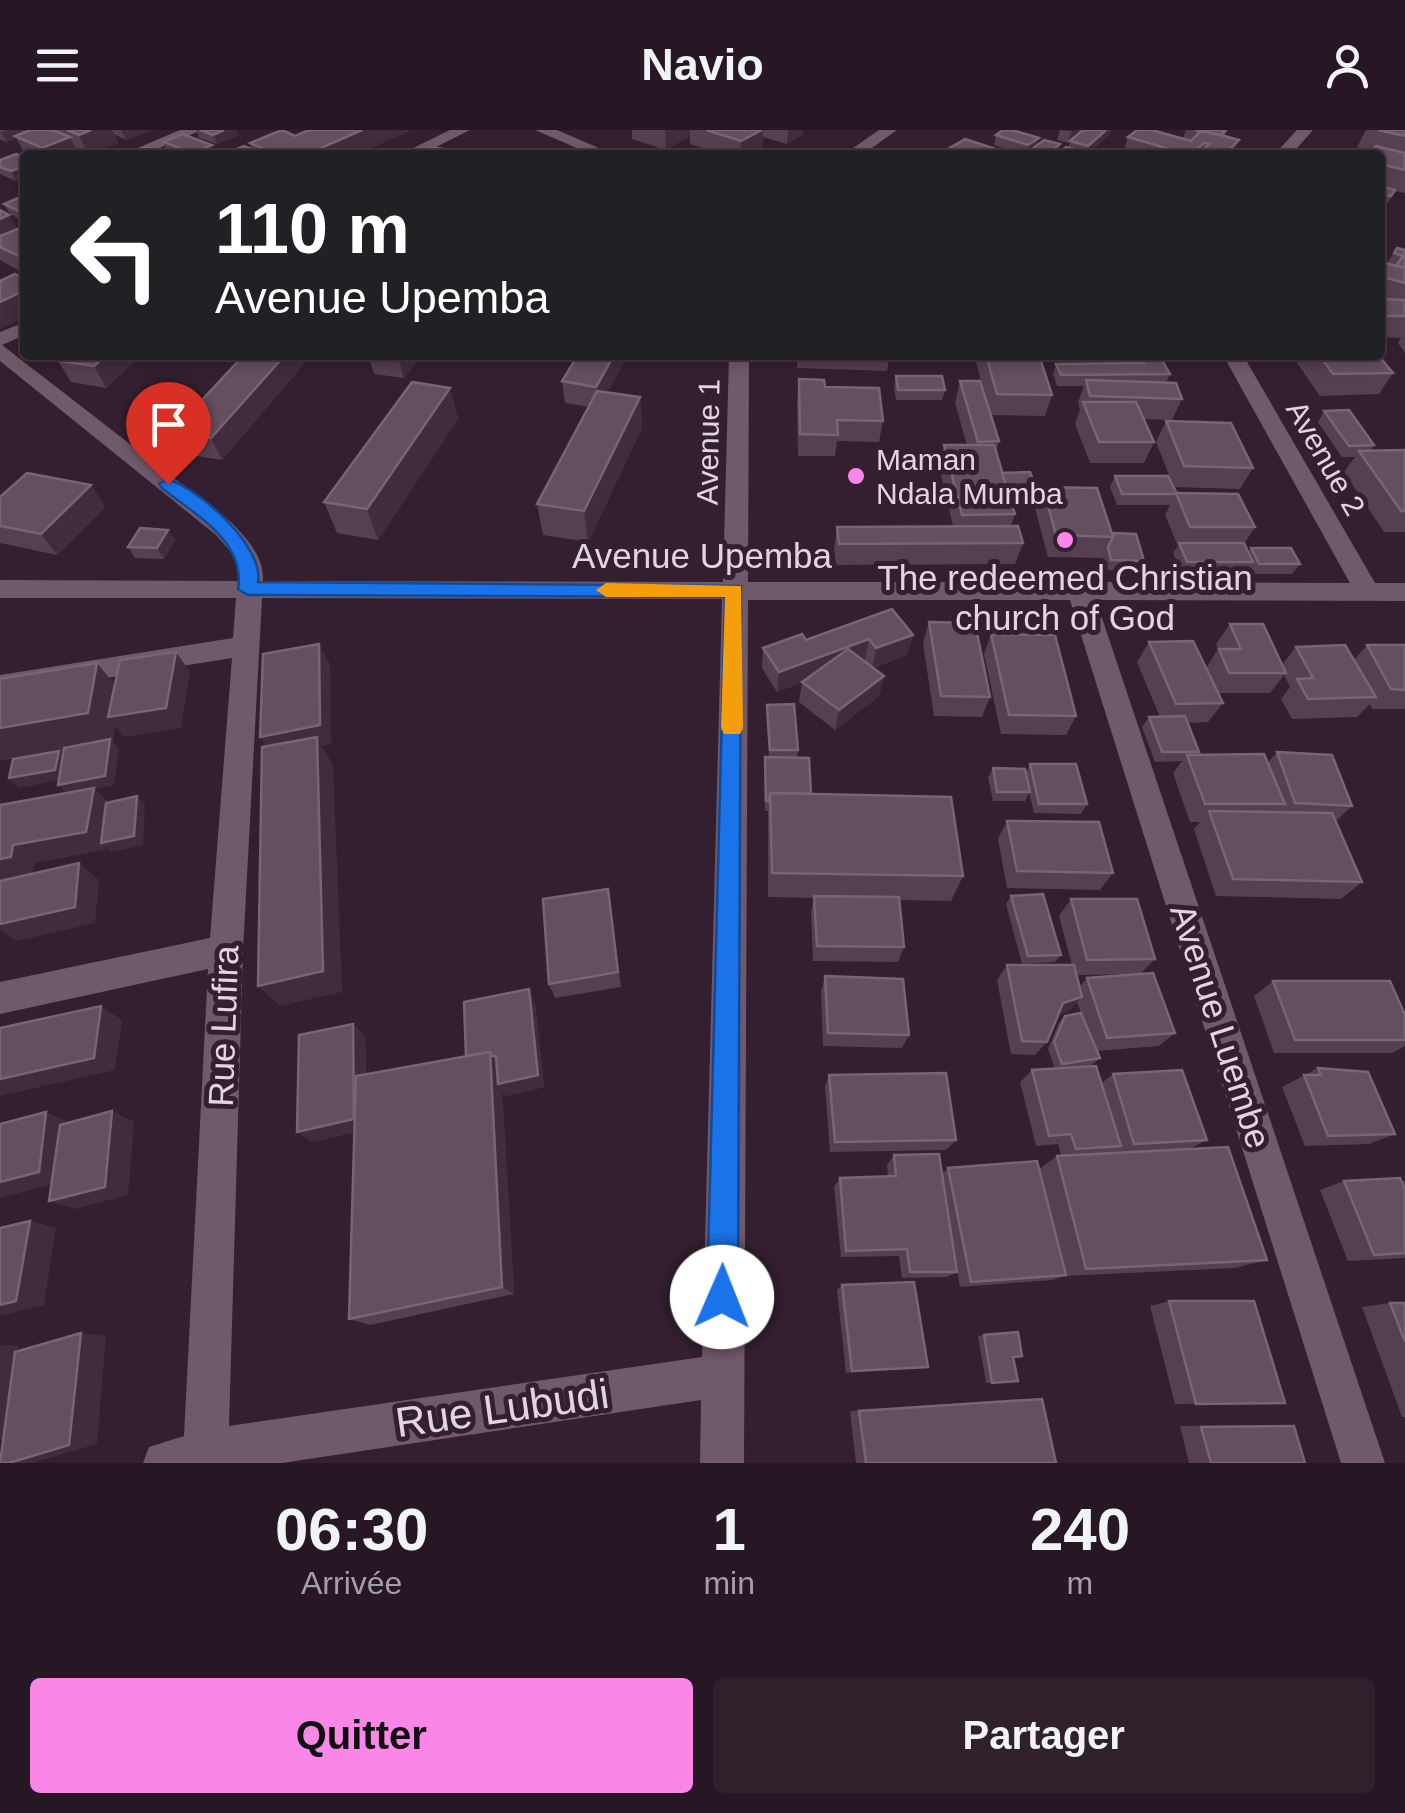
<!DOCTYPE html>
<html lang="fr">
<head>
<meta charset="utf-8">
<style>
  body { margin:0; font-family:Helvetica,sans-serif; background:#2f202c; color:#f1f3f6; height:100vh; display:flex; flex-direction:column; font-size:38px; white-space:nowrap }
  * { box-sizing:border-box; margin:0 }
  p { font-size:32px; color:#a49fa6 }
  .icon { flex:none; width:55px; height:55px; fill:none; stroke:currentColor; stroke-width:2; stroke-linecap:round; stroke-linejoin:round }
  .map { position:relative; height:1333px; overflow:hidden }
  .drawer { display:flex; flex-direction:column; background:#271724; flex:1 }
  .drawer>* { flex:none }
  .hud { position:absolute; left:20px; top:20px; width:1365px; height:210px; border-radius:10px; box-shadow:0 5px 15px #0003,0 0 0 2px #433641; background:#202124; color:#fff; overflow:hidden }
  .pin { position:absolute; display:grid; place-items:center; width:85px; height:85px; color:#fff; margin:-102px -42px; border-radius:50% 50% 50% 0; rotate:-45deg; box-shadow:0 0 10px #0007 }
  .pin .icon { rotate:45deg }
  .me { position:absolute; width:110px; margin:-55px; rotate:1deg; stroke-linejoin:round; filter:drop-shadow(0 0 8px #0008) }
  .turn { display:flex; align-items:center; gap:35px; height:210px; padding:0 30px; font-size:45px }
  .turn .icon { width:130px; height:130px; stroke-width:2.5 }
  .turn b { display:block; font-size:70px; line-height:85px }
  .eta { display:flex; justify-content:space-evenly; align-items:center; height:170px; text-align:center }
  .eta b { font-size:60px; font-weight:700; line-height:70px }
  .primary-button { display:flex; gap:20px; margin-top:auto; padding:20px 30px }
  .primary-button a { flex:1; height:115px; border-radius:10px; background:#fa87e7; color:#111; font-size:40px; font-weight:700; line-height:115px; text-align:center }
  .primary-button a+a { background:#2f202c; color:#f1f3f6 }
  header { display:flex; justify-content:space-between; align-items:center; height:130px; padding:0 30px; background:#271724; font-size:45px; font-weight:700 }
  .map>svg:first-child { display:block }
</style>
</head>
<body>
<header><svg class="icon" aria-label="menu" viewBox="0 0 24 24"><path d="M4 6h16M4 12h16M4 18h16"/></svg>Navio<svg class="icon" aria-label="person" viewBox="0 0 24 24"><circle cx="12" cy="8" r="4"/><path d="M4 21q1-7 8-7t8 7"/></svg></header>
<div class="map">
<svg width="1405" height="1333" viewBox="0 0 1405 1333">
  <rect width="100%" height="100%" fill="#341f30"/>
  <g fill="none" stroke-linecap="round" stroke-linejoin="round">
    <g fill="#71596c" fill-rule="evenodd">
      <path d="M180,0H202L143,25H121Z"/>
      <path d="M450,0H470L420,25H399Z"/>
      <path d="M535,0H557L615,25H593Z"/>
      <path d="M879,0H897L862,25H843Z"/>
      <path d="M1297,0H1313L1291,25H1274Z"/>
      <path d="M25,192V205L2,215L232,393C248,410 264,427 263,451L723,452L729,225H749L748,452H1070L1079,449L1088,452L1350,453L1223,225H1243L1375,453H1405V471L1096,470L1385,1333H1341L1070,470H748L744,1333H700L701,1270L282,1333H143L149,1317L184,1306L208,839L0,884V852L210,808L232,528L0,565V545L233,508L236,468H0V450L238,451L239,439L231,422L216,405L0,231V202ZM262,468L722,469L702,1227L229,1296L243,820Z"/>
    </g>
  </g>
  <g fill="#553f51" fill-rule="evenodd">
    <path d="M0,0H23L25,2L29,0H152L126,10L114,4L118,13L88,24L75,19L79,25H26L16,8L6,12L0,9Z"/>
    <path d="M196,0H237L239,5L217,14L199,8Z"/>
    <path d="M309,0H411L355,25H222L252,19L250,13L295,6Z"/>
    <path d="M632,0H803V4L787,14L763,7L762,18L751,25H722L690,14V6L666,20L632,9Z"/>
    <path d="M1060,0L1110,4L1088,23L1068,18L1070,12L1068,13L1057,10Z"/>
    <path d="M1186,0H1227L1225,6L1239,10L1233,25H1122L1128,7L1191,11L1183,8Z"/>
    <path d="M1366,0H1405V63L1395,61L1385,77L1380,75V25L1372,21L1357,17Z"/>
    <path d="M996,5L1037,16L1025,25L994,15Z"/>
    <path d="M163,12L212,15L216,25H176L167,22Z"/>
    <path d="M948,19L998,25H947Z"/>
    <path d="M25,28V48L16,51L0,44V30Z"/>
    <path d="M25,65V92L10,84L4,74Z"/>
    <path d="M0,80L18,99L25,102V144L0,130Z"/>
    <path d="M1397,118L1405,120V223L1398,213L1401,208L1380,207V132L1387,133Z"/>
    <path d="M141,225L106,258L71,252L58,231Z"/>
    <path d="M244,225H307L308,229L222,330L184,324L172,302Z"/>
    <path d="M368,225H422L404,248L374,244Z"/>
    <path d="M578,225H628L607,262L640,267L642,298L588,412L543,405L537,374L589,277L565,273L562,251Z"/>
    <path d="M798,225H890L887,241L797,238Z"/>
    <path d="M976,225H1039L1052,265L1045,286L991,285L999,311L996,322L1002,343L1038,364L1034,375L1012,376L1015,384L1011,396L1023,413L1015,434L836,435L834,418L837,397L953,396L939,337L944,315H967L955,273L960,251L989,281L975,228Z"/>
    <path d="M1134,225H1159L1170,244L1166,253L1182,269L1172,290L1143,289L1154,312L1144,333H1090L1075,294L1080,280L1078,272L1084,256H1057L1053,244L1056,234L1134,233L1132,229Z"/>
    <path d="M1302,225H1378L1393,243L1379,264L1320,266L1297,233Z"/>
    <path d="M896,246L945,260L942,270H896L894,257Z"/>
    <path d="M799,249L825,257L883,291L879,312L837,311L835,326H798L797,271Z"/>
    <path d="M450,258L458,289L378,410L337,403L324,372Z"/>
    <path d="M1324,281L1374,315L1371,320H1405V402H1384L1344,342L1355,327H1342L1318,292Z"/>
    <path d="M1166,291L1253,338L1240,359L1173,357L1176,363L1255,397L1244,414L1248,422L1251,418L1300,434L1292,444H1252L1249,438L1246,443L1181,442L1173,423L1178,416L1165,385L1170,375H1117L1110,357L1115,346L1173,355L1156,312Z"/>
    <path d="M91,355L105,377L57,425L0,413V367Z"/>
    <path d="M1043,357L1112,403L1144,431L1138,442L1106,440L1103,428L1048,427L1035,378Z"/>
    <path d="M168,400L175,410L164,429L135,428L128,417Z"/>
    <path d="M929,492L990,567L982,587L934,586L923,513Z"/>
    <path d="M1230,494L1282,535L1296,517L1354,530L1367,515H1405V579H1372L1370,574L1357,587L1292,589L1281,569L1290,557L1284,545L1270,563H1218L1223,573L1208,592L1188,593L1199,622L1197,625L1268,633L1277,622L1352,676L1336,691L1362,752L1341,769L1216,766L1194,699L1200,692H1190L1173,643L1182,631L1155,632L1142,597L1149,587H1160L1137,532L1149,512L1206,538L1218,519L1216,514Z"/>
    <path d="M991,504L1076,586L1066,605L1001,604L984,524Z"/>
    <path d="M913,505L907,525L873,538L884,546L879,566L835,600L799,572L802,552L777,562L762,538L763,518L806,510Z"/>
    <path d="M767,575L798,620L797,628L811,664L963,746L951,771L900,770L904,817L898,832L813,831L811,782L814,768L768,767V681H765L764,637L765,627H769L766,585Z"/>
    <path d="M1030,634L1087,674L1081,684L1034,683L1029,662L1025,671H993L988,648L993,638L1026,643Z"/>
    <path d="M1007,691L1113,743L1100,760L1007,758L998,709Z"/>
    <path d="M608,759L621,857L555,868L549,854Z"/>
    <path d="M1011,766L1061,825L1055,832L1022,834L1006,774Z"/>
    <path d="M1071,769L1155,829L1140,844L1175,903L1159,916L1096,921L1100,928L1092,935L1073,938L1102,953L1113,944L1207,1010L1189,1019L1267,1130L1235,1138L1064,1146L1052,1150L960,1157L956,1133L957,1142L947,1147L902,1148L899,1126L841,1127L834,1057L840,1048L888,1046L887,1035L894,1025L942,1044L948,1038L1039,1039L1057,1026L1061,1025L1058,1014L1036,1016L1020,952L1032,940L1055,939L1048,919L1059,893L1065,886L1081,883L1077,872L1069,881L1059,884L1047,912L1035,925L1011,924L997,850L1007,835H1072L1059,786ZM1140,844L1087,848L1079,857L1076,845Z"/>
    <path d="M825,846L909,905L902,918L823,916L821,861Z"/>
    <path d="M1273,851L1405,885V916L1392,923H1274L1254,866Z"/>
    <path d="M535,873L544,957L505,966L502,961L514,1164L370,1195L349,1189L354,1002L312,1012L353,894L365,907L366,944L466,926Z"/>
    <path d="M1318,938L1395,1004L1369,1014L1305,1016L1282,957Z"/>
    <path d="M829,945L956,1010L946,1020L830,1022L825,957Z"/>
    <path d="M1344,1051H1405V1128L1348,1131L1320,1060Z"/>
    <path d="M842,1155L928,1237L846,1243L837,1160Z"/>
    <path d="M1169,1171L1285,1273L1175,1274L1150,1176Z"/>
    <path d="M1390,1173H1405V1287H1402L1362,1177Z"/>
    <path d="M984,1205L1013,1227L1018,1251L986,1253L978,1206Z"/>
    <path d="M1021,1269H1042L1056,1333H856L850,1281Z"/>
    <path d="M1268,1295L1294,1296L1305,1333H1189L1180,1296Z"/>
  </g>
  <g fill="#412c3d">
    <path d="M7,0H23L26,5L15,6L16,8L6,12L1,2Z"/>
    <path d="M91,0H112L118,13L88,24L79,5Z"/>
    <path d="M121,0H152L126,10Z"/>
    <path d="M224,0H237L239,5L217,14L213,5Z"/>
    <path d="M362,0H411L355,25H305Z"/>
    <path d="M665,0H690V6L666,20Z"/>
    <path d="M762,0H763L762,18L751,25H740L741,11Z"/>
    <path d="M788,0H803V4L787,14Z"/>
    <path d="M1075,0H1084L1068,13L1071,3Z"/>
    <path d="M1106,0H1111L1110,4L1085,25L1088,16Z"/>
    <path d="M70,7L79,25H46L42,18Z"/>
    <path d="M1039,8L1036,18L1026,25L1028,15Z"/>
    <path d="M1239,10L1233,25H1224Z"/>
    <path d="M1204,13L1199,25H1190Z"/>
    <path d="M1060,14L1056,25H1046Z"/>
    <path d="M212,15L216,25H194L193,23Z"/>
    <path d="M25,36V48L16,51L11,41Z"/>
    <path d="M9,85L21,105L0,115V89Z"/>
    <path d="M25,160V187L0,199V162Z"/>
    <path d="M107,225H141L106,258L94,236Z"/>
    <path d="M285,225H307L308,229L222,330L211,308Z"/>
    <path d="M400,225H422L404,248L398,227Z"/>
    <path d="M614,225H628L599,278L596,257Z"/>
    <path d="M450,258L458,289L378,410L367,379Z"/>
    <path d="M640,267L642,298L588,412L584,381Z"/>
    <path d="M91,355L105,377L57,425L41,404Z"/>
    <path d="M168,400L175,410L164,429L157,418Z"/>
    <path d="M913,505L907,525L872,539L876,518Z"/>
    <path d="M869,509L865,530L777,562L779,542Z"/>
    <path d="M319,514L330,534L331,614L322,616L333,635L342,862L280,876L258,856L272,626L260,607Z"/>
    <path d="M176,522L190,542L181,598L124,607L115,596L113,612L119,619L114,655L95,659L112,676L137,666L145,675L143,715L111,722L106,717L105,720L35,733L32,744L0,751V729L68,664L58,655L110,612L59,621L68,630L65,649L19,658L9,648L59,621L0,631V598L97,533L121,562Z"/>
    <path d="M884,546L879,566L835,600L839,580Z"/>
    <path d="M79,733L99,750L95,793L17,811L0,800V794Z"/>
    <path d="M529,859L535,873L544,957L505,966L502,961L514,1164L502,1157L490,922L501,940Z"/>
    <path d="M1082,867L1069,881L1051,887L1063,873Z"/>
    <path d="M101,876L122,890L115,940L0,966V949Z"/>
    <path d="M353,894L365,907L367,999L312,1012L297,1002Z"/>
    <path d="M112,981L134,992L128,1065L75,1079L49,1071Z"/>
    <path d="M46,982L70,993L64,1051L0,1068V1052Z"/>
    <path d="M30,1091L56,1098L44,1175L0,1186V1175Z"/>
    <path d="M81,1203L106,1206L97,1314L32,1333H9Z"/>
    <path d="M0,1215L18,1216L2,1310H0Z"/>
  </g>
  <g fill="#644f60" stroke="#786474" stroke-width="2.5">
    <path d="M30,0H53L70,7L42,18L15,6Z"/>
    <path d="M67,0H91L79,5Z"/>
    <path d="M200,0H224L213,5Z"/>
    <path d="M282,0L295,6L309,0H362L305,25H278L250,13Z"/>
    <path d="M706,0H762L741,11Z"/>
    <path d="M1003,0H1012L1039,8L1028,15L996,5Z"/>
    <path d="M1083,0H1106L1088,16L1070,11Z"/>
    <path d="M1137,0H1152L1191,11L1202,0L1239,10L1224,25H1198L1209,14L1204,13L1190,25L1128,7Z"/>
    <path d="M1195,0H1226L1221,5Z"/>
    <path d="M1378,0H1405V6Z"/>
    <path d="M182,4L212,15L193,23L163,12Z"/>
    <path d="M965,9L999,20L991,25H967L948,19Z"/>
    <path d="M1044,10L1060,14L1046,25H1024Z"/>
    <path d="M244,16L267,25H222Z"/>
    <path d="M1376,16L1405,23V40L1380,34V25H1369Z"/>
    <path d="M147,17L165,25H127Z"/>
    <path d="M429,17L457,21L453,25H422Z"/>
    <path d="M1066,17L1094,25H1057Z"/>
    <path d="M876,19L896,25H867Z"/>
    <path d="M16,24L25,28V36L11,41L0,37V30Z"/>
    <path d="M1380,56L1395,60L1391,66L1380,64Z"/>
    <path d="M25,65V84L4,74Z"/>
    <path d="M0,80L9,85L0,89Z"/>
    <path d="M17,99L25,102V129L0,117V106Z"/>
    <path d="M1397,118L1405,120V138L1389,134L1396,136L1403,126L1394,123Z"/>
    <path d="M1380,132L1405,138V153L1380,146Z"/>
    <path d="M15,144L25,149V160L0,172V151Z"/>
    <path d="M1380,169L1405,170V186H1380Z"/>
    <path d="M65,225H107L94,236L58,231Z"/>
    <path d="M244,225H285L211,308L172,302Z"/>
    <path d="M578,225H614L596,257L562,251Z"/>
    <path d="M986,225H1039L1052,265L997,264Z"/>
    <path d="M1140,225H1159L1170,244L1061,245L1056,234L1144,233Z"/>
    <path d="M1319,225H1378L1393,243L1333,244Z"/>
    <path d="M896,246H942L945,260H898Z"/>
    <path d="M799,249L824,250L825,257L879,258L883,291L837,290L838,305L800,304Z"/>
    <path d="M1086,250L1176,253L1182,269L1090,266Z"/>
    <path d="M960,251H980L999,311L978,312Z"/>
    <path d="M412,252L450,258L367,379L324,372Z"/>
    <path d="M597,261L640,267L584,381L537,374Z"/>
    <path d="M1083,272H1136L1154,312H1099Z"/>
    <path d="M1349,280L1374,315L1349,316L1324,281Z"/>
    <path d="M1166,291L1231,293L1253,338L1184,336Z"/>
    <path d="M944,315H994L1015,384L962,385Z"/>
    <path d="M1405,320V381H1401L1359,321Z"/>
    <path d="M1030,342L1038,364L1009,365L1002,343Z"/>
    <path d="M27,343L91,355L41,404L0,396V367Z"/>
    <path d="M1115,346H1168L1177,364H1122Z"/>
    <path d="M1043,357L1097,358L1113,407L1056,405Z"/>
    <path d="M1176,363L1238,364L1255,397H1190Z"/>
    <path d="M1018,396L1023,413L839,414L837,397Z"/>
    <path d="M140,398L168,400L157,418L128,417Z"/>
    <path d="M1112,403L1136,404L1144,431L1111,430L1108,417L1113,407Z"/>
    <path d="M1179,413H1244L1253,432H1187Z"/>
    <path d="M1251,418H1291L1300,434H1259Z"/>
    <path d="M892,479L913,505L876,518L869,509L779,542L763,518L802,504L806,510Z"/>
    <path d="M929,492L975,493L990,567L941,566Z"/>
    <path d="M1230,494H1263L1286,543H1229L1219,519H1241Z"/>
    <path d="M991,504L1055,505L1076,586L1009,585Z"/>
    <path d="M1193,511L1223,573L1176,574L1149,512Z"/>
    <path d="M319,514L320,595L260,607L263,524Z"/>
    <path d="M1345,515L1376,567L1308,569L1297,549L1313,548L1296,517Z"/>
    <path d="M1367,515H1405V560L1391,559Z"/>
    <path d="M848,519L884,546L839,580L802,552Z"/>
    <path d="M176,522L166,578L108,587L120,530Z"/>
    <path d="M97,533L88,583L0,598V549Z"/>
    <path d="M794,574L798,620H770L767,575Z"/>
    <path d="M1185,586L1199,622H1162L1149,587Z"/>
    <path d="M317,607L323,841L258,856L262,617Z"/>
    <path d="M110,609L105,646L58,655L64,618Z"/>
    <path d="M59,621L55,640L9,648L13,629Z"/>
    <path d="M1277,622L1332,625L1352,676L1295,673Z"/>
    <path d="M1264,624L1285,674H1205L1187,625Z"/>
    <path d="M765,627L809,628L811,664L770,663L769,671H766Z"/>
    <path d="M1030,634H1076L1087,674H1039Z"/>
    <path d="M993,638L1025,639L1030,662H997Z"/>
    <path d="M94,658L86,702L13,715L11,727L0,729V675Z"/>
    <path d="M770,663L951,667L963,746L772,743Z"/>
    <path d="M137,666L134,706L101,713L106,673Z"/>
    <path d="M1209,681L1332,683L1362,752L1233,749Z"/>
    <path d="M1007,691L1099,692L1113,743L1017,741Z"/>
    <path d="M79,733L75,777L0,794V751Z"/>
    <path d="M608,759L618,842L549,854L543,769Z"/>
    <path d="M1043,764L1061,825L1028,826L1011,766Z"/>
    <path d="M814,766L899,767L904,817L817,816Z"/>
    <path d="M1071,769H1137L1155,829L1087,830Z"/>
    <path d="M1007,835H1074L1082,867L1063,873L1047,912L1022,911Z"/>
    <path d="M1153,843L1175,903L1107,908L1087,848Z"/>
    <path d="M825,846L903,849L909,905L828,903Z"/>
    <path d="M1273,851H1390L1405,885V910H1295Z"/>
    <path d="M529,859L538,945L498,954L496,926H492L490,922L466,926L464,872Z"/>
    <path d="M101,876L94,928L0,949V898Z"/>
    <path d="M1081,883L1100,928L1062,934L1054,912L1065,886Z"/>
    <path d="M353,894L354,989L297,1002L299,905Z"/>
    <path d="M490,922L502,1157L349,1189L356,946Z"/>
    <path d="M1096,936L1121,1016L1076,1019L1071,1004L1049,1006L1032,940Z"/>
    <path d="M1318,938L1368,942L1395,1004L1328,1006L1304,945H1321Z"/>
    <path d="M1182,940L1207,1010L1134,1014L1113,944Z"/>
    <path d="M946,943L956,1010L835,1012L829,945Z"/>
    <path d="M112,981L105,1057L49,1071L60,995Z"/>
    <path d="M46,982L39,1042L0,1052V994Z"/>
    <path d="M1228,1017L1267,1130L1086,1139L1057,1026Z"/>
    <path d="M939,1024L957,1142H910L907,1119L846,1121L840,1048L896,1046L894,1025Z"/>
    <path d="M1037,1031L1066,1145L971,1152L948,1038Z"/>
    <path d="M1400,1048L1405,1059V1123L1374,1125L1344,1051Z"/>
    <path d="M30,1091L16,1171L0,1175V1098Z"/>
    <path d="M914,1152L928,1237L852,1241L842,1155Z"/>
    <path d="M1169,1171H1254L1285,1273L1196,1274Z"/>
    <path d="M1390,1173H1405V1212Z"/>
    <path d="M1018,1202L1022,1226L1013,1227L1018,1251L992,1253L984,1205Z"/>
    <path d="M81,1203L69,1315L9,1333H0L15,1222Z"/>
    <path d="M1042,1269L1056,1333H866L859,1281Z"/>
    <path d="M1294,1296L1305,1333H1211L1201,1297Z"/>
  </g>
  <path fill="#1a73e8" stroke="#114b97" stroke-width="2.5" d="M168,349C200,360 264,416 258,452L741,456L738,1167L733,1178L722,1183L711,1178L707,1167L725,467L248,465L238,459C246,411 195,385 162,358L159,354Z"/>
  <path fill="#f59e0b" d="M606,453L741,456L743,598L740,604H724L721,598L725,467H606L596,460Z"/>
  <g fill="#fa87e7" stroke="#341f30" stroke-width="4">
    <circle cx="856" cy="346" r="10"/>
    <circle cx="1065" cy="410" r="10"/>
  </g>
  <g text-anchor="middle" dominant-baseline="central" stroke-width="10" stroke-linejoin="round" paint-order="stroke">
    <g font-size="30" fill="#e3d5e0" stroke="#341f30">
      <text transform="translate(708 312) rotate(-89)">Avenue 1</text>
      <text transform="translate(1326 328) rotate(60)">Avenue 2</text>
    </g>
    <g font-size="30" fill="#e3d5e0" stroke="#341f30" text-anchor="start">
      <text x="876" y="329">Maman<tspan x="876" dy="34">Ndala Mumba</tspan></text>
    </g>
    <g font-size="35" fill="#e3d5e0" stroke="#341f30">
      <text x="702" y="425">Avenue Upemba</text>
      <text transform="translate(223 896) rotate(-88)">Rue Lufira</text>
      <text transform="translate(1221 896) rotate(72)">Avenue Luembe</text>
    </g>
    <g font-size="35" fill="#e3d5e0" stroke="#341f30">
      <text x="1065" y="447">The redeemed Christian<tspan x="1065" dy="40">church of God</tspan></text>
    </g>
    <g font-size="42" fill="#e3d5e0" stroke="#341f30">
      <text transform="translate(502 1278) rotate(-8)">Rue Lubudi</text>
    </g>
  </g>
</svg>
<div class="pin" style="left:168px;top:354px;background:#d93025"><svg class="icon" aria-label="arrive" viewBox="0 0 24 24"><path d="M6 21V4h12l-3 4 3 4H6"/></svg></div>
<svg class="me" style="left:722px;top:1167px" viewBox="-20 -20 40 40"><circle r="19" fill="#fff"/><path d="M0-13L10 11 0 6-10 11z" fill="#1a73e8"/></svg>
<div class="hud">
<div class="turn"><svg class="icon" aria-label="left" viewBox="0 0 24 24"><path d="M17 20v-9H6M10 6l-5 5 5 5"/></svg><div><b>110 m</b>Avenue Upemba</div></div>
</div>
</div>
<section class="drawer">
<div class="eta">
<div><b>06:30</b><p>Arrivée</p></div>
<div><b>1</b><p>min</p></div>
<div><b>240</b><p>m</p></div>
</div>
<div class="primary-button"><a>Quitter</a><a>Partager</a></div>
</section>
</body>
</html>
